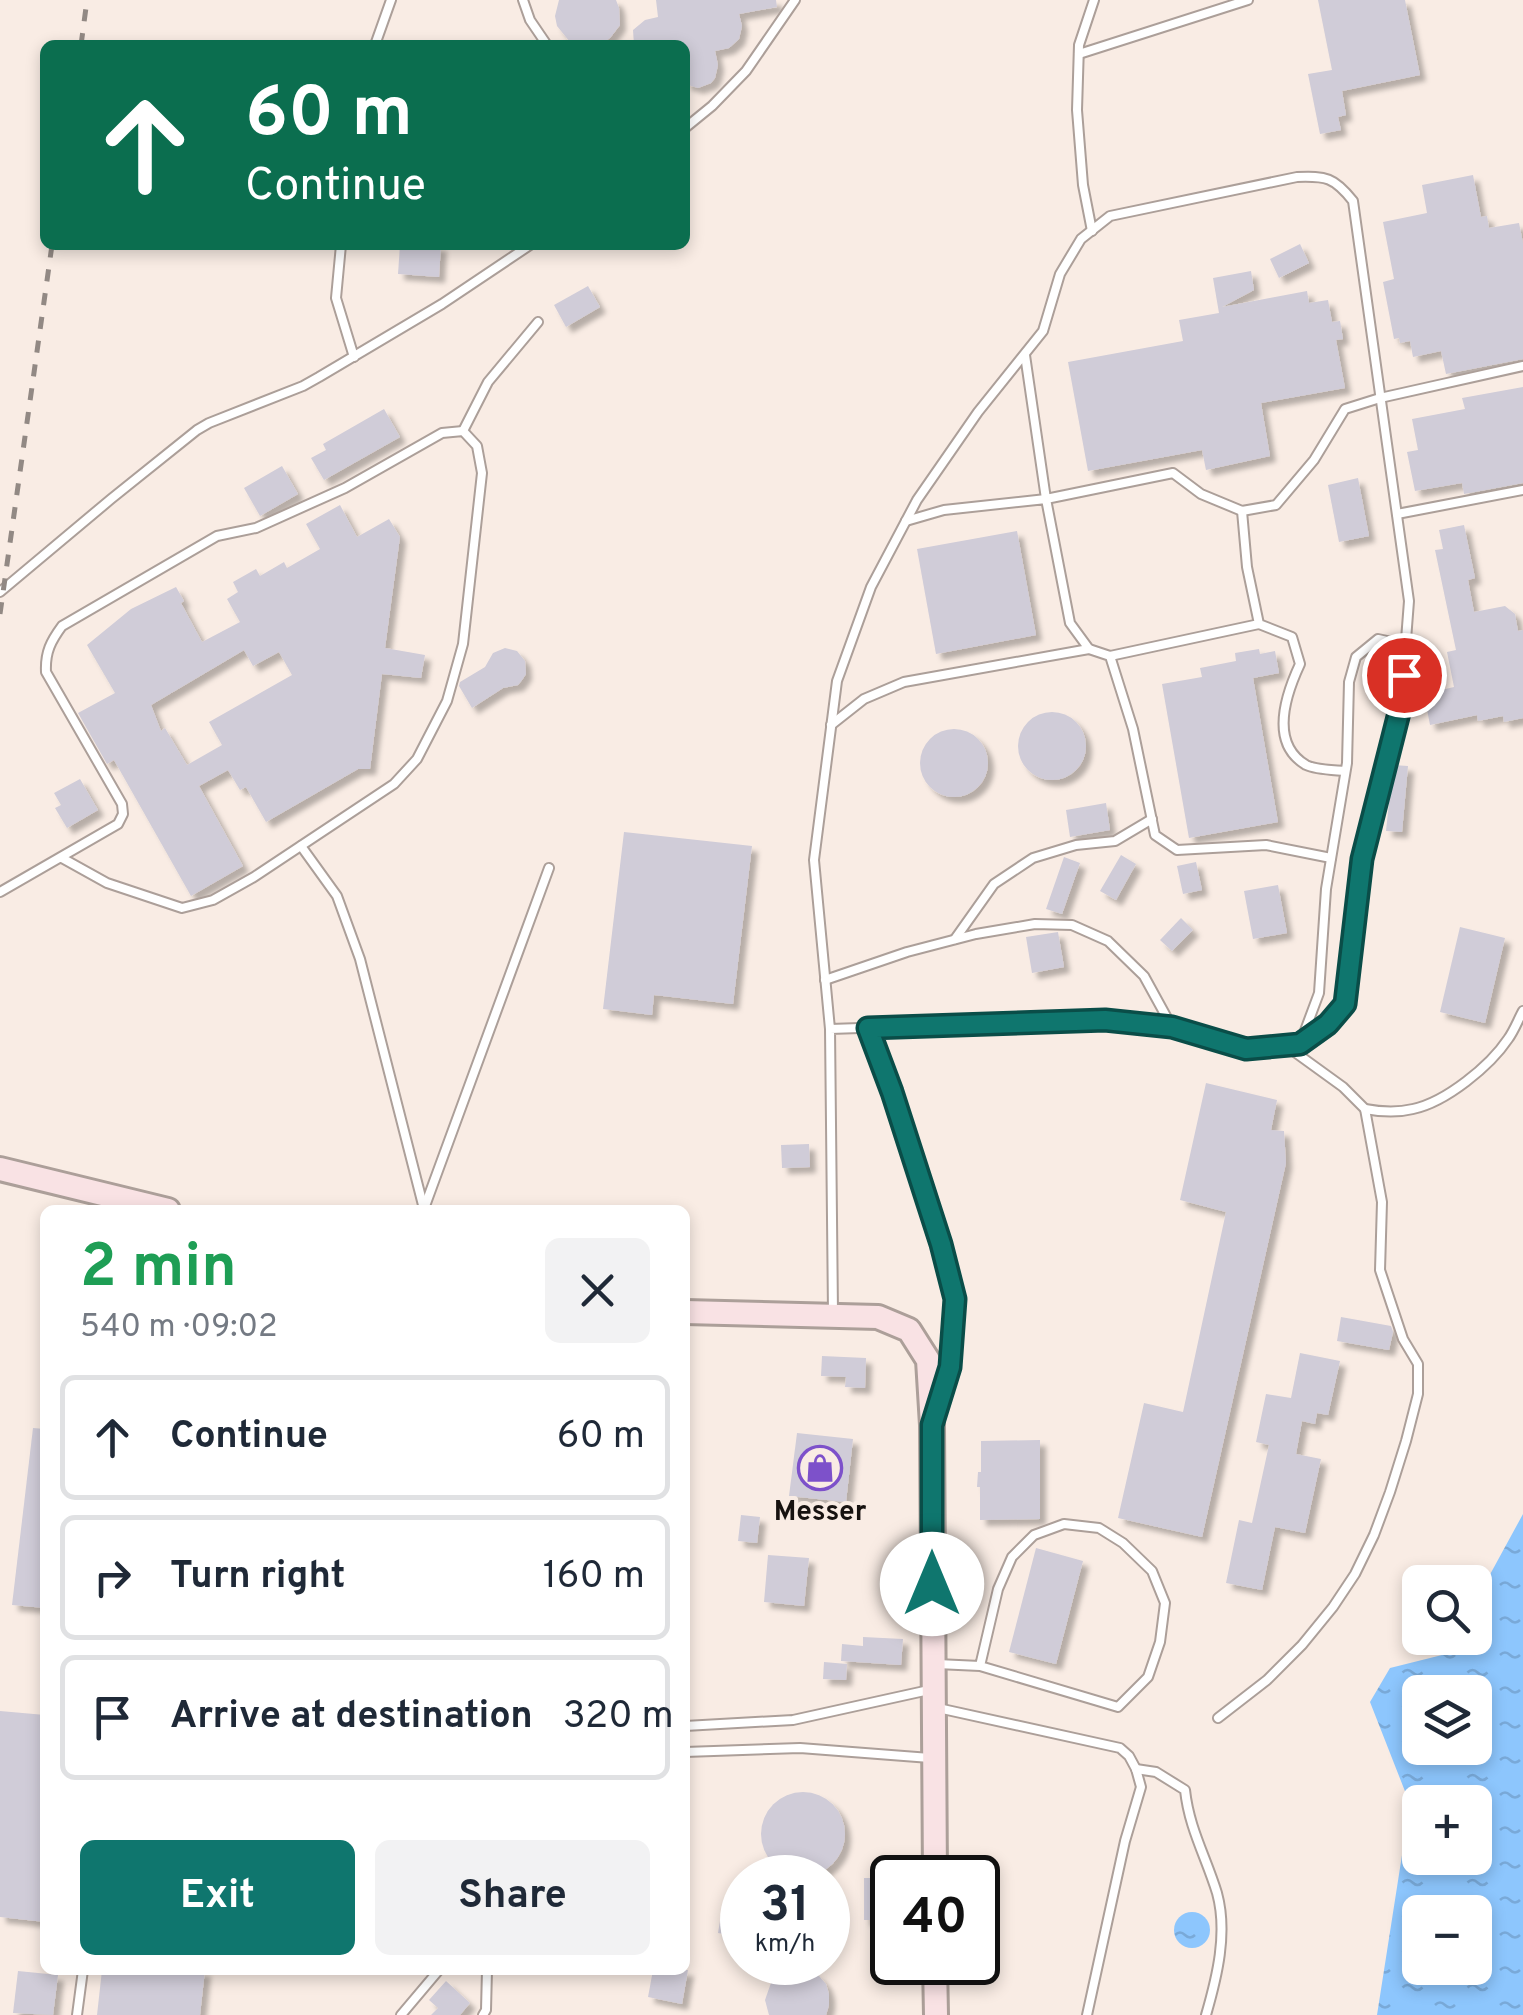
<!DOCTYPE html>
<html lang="en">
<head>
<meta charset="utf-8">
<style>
  body { margin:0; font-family:Overpass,sans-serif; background:#f2f2f3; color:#1f2937; height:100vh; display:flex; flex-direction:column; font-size:38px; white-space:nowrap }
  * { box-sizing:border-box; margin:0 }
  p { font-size:32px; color:#747a83 }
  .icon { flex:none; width:55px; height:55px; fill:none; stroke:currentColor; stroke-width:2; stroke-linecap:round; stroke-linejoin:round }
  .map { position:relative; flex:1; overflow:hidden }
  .sheet { position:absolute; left:40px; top:1205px; width:650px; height:770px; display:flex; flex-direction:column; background:#fff; border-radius:15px; box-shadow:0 5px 15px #0003 }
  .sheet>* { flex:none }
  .top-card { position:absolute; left:40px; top:40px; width:650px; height:210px; border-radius:15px; box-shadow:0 5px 15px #0003; background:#0b6e4f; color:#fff; overflow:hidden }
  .fabs { position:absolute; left:1402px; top:1565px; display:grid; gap:20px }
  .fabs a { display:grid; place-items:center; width:90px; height:90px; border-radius:15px; background:#fff; box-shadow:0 5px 15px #0003; font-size:50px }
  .speed { position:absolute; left:720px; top:1855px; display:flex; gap:20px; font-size:50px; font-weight:700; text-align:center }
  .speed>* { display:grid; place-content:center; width:130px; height:130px; border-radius:50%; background:#fff; box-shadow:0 5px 15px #0003; line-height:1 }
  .speed small { font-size:25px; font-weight:400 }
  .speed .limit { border:5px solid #111; border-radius:15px; background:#fff; color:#111 }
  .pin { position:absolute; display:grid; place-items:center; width:85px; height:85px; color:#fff; margin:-42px; border:5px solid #fff; border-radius:50%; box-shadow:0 2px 10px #0007 }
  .me { position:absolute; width:110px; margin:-55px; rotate:0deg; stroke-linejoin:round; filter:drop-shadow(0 0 8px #0008) }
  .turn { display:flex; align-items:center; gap:35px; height:210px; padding:0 40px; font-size:45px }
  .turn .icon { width:130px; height:130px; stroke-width:2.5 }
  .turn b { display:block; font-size:70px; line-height:85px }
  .round { display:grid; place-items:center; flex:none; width:105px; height:105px; border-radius:15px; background:#f2f2f3 }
  .headline { display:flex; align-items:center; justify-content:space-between; height:170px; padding:0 40px }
  h1 { font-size:60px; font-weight:700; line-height:75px; color:#1e9e55 }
  .cta { display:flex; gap:20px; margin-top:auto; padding:20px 40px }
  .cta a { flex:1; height:115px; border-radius:15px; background:#0f766e; color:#fff; font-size:40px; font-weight:700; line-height:115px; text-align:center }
  .cta a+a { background:#f2f2f3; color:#1f2937 }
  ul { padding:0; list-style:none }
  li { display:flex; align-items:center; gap:30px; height:125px; margin:0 20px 15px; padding:0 20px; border:5px solid #e0e1e3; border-radius:15px }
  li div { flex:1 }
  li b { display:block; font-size:38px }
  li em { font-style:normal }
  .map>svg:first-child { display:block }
</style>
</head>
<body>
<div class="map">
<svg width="1523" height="2015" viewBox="0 0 1523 2015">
  <defs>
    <pattern id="water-ripples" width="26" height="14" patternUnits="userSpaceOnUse" patternTransform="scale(2.5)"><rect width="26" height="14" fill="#8dc6fd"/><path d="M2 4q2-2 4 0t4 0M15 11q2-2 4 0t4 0" fill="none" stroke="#79a9d8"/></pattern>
    <filter id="shadow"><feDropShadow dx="6" dy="6" stdDeviation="2.5" flood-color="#0004"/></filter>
  </defs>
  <rect width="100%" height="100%" fill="#f9ece4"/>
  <g fill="url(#water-ripples)" fill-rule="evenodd">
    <path d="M1523,1514V2015H1377L1410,1804L1370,1702L1390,1668L1446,1654L1455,1638H1475V1602ZM1420,1692H1475V1748H1420ZM1420,1802H1475V1858H1420ZM1420,1912H1475V1968H1420Z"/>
    <circle cx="1192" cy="1930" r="18"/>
  </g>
  <g fill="#d0ccd8" fill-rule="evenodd" filter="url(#shadow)">
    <path d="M559,0H616L619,8L620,25L610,38L601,44L578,45L570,42L557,26L555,16Z"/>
    <path d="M656,0H776L777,7L739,14L742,26L739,39L729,48L715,51L718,65L715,78L711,83L698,88L685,84V45H634L633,30L645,20L658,17Z"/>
    <path d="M1318,0H1405L1420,75L1342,91L1346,115L1338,117L1341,130L1320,134L1308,74L1332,70Z"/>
    <path d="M1473,175L1481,217L1487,216L1489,228L1519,223L1523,243V359L1446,374L1441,351L1413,357L1410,341L1400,343L1399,338L1394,339L1383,282L1394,279L1383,222L1427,213L1422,185Z"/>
    <path d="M1300,244L1309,263L1279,278L1270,259Z"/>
    <path d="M400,245H441L439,277L398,274Z"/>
    <path d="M1251,271L1254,290L1222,307L1307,291L1309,303L1328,300L1332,322L1340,321L1343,339L1336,340L1345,388L1261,403L1270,456L1206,470L1202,450L1088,471L1068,362L1183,341L1179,320L1219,313L1213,278Z"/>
    <path d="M588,286L600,307L566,327L554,305Z"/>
    <path d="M1523,387V483L1464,494L1462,483L1415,491L1407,452L1418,450L1412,419L1465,409L1462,398Z"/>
    <path d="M384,409L400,437L324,480L311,458L326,450L323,444Z"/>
    <path d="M282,466L298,494L260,516L244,488Z"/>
    <path d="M1358,478L1369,536L1339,542L1328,485Z"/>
    <path d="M340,505L357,537L389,519L400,537L385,648L425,655L421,678L382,674L370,769H358L266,822L246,787L240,790L228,770L199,786L243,866L191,896L114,760L107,764L78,713L115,693L87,645L131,609L176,587L184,601L181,603L202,642L240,622L227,599L238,592L233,582L256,569L260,576L284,562L287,568L320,549L306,524ZM244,650L253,666L279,652L292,675L209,722L222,745L187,765L165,728L161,731L151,705Z"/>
    <path d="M1464,525L1475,578L1468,580L1474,612L1505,606L1515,614L1518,631L1523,630V718L1504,722L1503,716L1478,721L1477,715L1430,725L1424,694L1454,687L1447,652L1456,650L1435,550L1443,549L1439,530Z"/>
    <path d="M1017,531L1036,635L936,654L917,549Z"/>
    <path d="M505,648L517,651L525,661L526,674L522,680L518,685L503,688L472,708L459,686L460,682L485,667L493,653Z"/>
    <path d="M1259,649L1260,654L1275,651L1279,673L1253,678L1278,822L1189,838L1162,684L1202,677L1200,668L1236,661L1235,653Z"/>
    <circle cx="1052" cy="746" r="34"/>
    <circle cx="954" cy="763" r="34"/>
    <path d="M1393,765L1408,766L1402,832L1386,831Z"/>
    <path d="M80,779L98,810L67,828L55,808L61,805L54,793Z"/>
    <path d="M1106,803L1110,830L1070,837L1066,810Z"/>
    <path d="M624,832L752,846L733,1004L654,995L652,1015L603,1009Z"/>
    <path d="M1121,855L1136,864L1116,900L1100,891Z"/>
    <path d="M1064,857L1080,863L1062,914L1046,909Z"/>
    <path d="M1196,862L1202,890L1183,894L1177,866Z"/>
    <path d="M1278,885L1287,933L1253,939L1244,891Z"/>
    <path d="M1181,918L1193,930L1172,951L1160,940Z"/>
    <path d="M1460,927L1505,938L1485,1023L1440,1012Z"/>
    <path d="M1058,932L1064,967L1032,973L1026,937Z"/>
    <path d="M1206,1083L1277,1100L1271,1130L1284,1131L1286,1163L1202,1537L1118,1518L1144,1403L1183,1412L1226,1212L1180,1200Z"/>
    <path d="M809,1144L810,1167L782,1168L781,1145Z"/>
    <path d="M1341,1317L1391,1326L1393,1332L1389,1350L1337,1341Z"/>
    <path d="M1300,1353L1340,1361L1328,1415L1317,1413L1315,1424L1302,1421L1296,1454L1321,1459L1305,1533L1275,1527L1262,1590L1226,1583L1239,1520L1252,1523L1269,1445L1256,1442L1266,1394L1291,1398Z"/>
    <path d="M822,1356L866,1358L865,1388L845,1387L846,1377L821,1376Z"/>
    <path d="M33,1428L45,1429V1608L12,1605Z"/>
    <path d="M797,1433L853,1439L846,1502L789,1496Z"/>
    <path d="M1040,1440V1519L980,1520V1487H977L978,1472H981V1441Z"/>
    <path d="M741,1515L760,1517L757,1543L738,1541Z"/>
    <path d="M1036,1548L1083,1561L1056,1664L1009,1652Z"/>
    <path d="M768,1555L809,1558L804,1606L764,1602Z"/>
    <path d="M863,1637L903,1639L901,1665L841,1661L842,1644L863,1646Z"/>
    <path d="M824,1662L847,1664L846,1680L823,1679Z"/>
    <path d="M0,1711L45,1715V1922L0,1917Z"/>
    <circle cx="803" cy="1834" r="42"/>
    <path d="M864,1878H892V1908H887V1920H864Z"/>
    <path d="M721,1915L742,1919L741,1937L718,1933Z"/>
    <path d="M800,1967L819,1976L826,1984L829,1994V2005L826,2015H769L765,2000L772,1980L790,1968Z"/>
    <path d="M102,1970H205L200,2015H97Z"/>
    <path d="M653,1970H688L682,2004L648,1997Z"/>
    <path d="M18,1971L58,1975L53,2015L13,2013Z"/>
    <path d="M446,1981L470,2003L460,2015H431L438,2008L429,2000Z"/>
  </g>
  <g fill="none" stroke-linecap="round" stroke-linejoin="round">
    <defs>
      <g id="lane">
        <path d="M523,0L530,20L547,45"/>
        <path d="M375,45L391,0"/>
        <path d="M1079,54L1248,0"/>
        <path d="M685,128L712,106L746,71L795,0"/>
        <path d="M1092,231L1083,185L1077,110L1079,45L1094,0"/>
        <path d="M341,245L336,298L354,357"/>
        <path d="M1025,355L1046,499L1173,473L1201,494L1242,511L1276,505L1314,460L1345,409L1380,398L1523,366"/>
        <path d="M463,431L488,382L538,322"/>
        <path d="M1242,511L1247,567L1259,624L1292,637L1300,664C1286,694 1269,743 1306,765C1316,770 1334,770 1345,771"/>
        <path d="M1397,514L1523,490"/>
        <path d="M906,521L944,510L1046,499L1070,623L1089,649L1110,656L1133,729L1155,835L1177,850L1266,845L1331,858"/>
        <path d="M0,592L111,499L197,430L209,423L303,386L319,377L442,304L530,245"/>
        <path d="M1110,656L1259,624"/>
        <path d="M831,725L864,699L904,682L1089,649"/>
        <path d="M301,846L337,896L360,959L424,1209"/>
        <path d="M0,892L118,824L123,814L122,804L46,672C45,652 51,641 62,626L217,536L256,528L345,488L442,433L463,431L477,446L482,473L463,644L447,701L417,759L394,784L254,877L213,900L182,908L107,883L62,858"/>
        <path d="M955,939L994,884L1033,858L1076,845L1115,841L1152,819"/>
        <path d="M825,980L907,952L976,934L1035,924L1072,925L1108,941L1144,976L1172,1027"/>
        <path d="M867,1028L892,1092L941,1244L955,1299L950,1367L939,1402"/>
        <path d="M830,1029L1105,1020L1172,1027L1247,1049L1300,1044L1328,1025L1345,1004L1361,859L1401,705L1409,601L1353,201C1334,177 1326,176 1297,177L1110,216L1081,239L1060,274L1043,331L978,412L917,500L871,587L837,681L814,860L830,1029L833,1313"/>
        <path d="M1300,1044L1319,993L1326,889L1347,763L1349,682L1356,657L1378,639L1406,645"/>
        <path d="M1365,1109C1381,1112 1397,1113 1413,1109C1446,1102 1490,1066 1508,1039C1514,1031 1518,1020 1523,1011"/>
        <path d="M425,1206L549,868"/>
        <path d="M937,1664L980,1666L998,1589L1012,1557L1034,1535L1064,1524L1099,1528L1123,1543L1152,1571L1165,1603L1160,1642L1148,1677L1118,1707L980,1666"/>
        <path d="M938,1708L1120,1748L1129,1756L1136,1769L1141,1787L1125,1841L1087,2015"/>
        <path d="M1218,1718L1267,1680L1302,1645L1333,1607L1355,1574L1374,1535L1390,1492L1406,1441L1418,1394V1364L1403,1339L1380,1270L1382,1202L1365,1109L1343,1087L1285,1045"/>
        <path d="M685,1726L793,1720L929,1690"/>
        <path d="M685,1752L800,1748L930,1758"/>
        <path d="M1136,1769L1156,1772L1185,1790C1189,1828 1206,1857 1217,1893C1228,1933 1217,1977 1206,2015"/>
        <path d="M77,2015L83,1970"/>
        <path d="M401,2015L439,1970"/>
        <path d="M483,2015L486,2010L487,1970"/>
      </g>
      <g id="secondary">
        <path d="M0,1169L168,1210"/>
        <path d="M685,1312L878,1317L909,1330L928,1360L932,1425L935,1878"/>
        <path d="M935,1962L936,2015"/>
      </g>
    </defs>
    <use href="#lane" stroke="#ac9f99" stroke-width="12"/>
    <use href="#secondary" stroke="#ac9f99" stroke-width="28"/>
    <use href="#lane" stroke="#fff" stroke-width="8"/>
    <use href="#secondary" stroke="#f9e2e4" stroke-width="22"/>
    <g stroke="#928984" stroke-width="5" stroke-dasharray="12 12" stroke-linecap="butt">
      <path d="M81,45L87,0"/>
      <path d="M0,614L52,245"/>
    </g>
  </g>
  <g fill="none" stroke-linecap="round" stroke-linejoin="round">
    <defs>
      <path id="route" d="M932,1584V1425L950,1367L955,1299L941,1244L892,1092L868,1028L1105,1020L1172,1027L1246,1049L1300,1044L1328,1024L1345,1004L1362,859L1401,705L1404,675"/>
    </defs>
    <use href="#route" stroke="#0a4d48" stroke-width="25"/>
    <use href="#route" stroke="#0f766e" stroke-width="18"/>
  </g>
  <defs>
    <symbol id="shop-ring" viewBox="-11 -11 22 22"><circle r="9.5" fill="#f9ece4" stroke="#7d51ca" stroke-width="1.5"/><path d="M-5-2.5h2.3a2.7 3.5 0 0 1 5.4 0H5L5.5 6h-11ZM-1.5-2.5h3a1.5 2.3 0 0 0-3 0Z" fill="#7d51ca"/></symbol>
  </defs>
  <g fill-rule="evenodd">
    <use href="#shop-ring" x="795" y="1443" width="50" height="50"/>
  </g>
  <g text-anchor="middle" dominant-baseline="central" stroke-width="8" stroke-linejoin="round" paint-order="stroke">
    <g font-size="28" font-weight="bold" fill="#171210" stroke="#f9ece4">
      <text x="820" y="1513">Messer</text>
    </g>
  </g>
</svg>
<div class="fabs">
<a><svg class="icon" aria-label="search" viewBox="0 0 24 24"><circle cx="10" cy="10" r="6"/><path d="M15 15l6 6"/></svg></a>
<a><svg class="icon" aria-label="layers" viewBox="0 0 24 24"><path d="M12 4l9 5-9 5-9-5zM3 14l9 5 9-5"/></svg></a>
<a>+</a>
<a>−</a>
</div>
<div class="speed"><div>31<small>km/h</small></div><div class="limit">40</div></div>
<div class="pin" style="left:1404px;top:675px;background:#d93025"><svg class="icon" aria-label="arrive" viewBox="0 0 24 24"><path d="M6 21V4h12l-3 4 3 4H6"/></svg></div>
<svg class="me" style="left:932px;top:1584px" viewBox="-20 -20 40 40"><circle r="19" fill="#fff"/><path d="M0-13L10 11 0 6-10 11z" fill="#0f766e"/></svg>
<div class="top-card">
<div class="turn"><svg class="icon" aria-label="ahead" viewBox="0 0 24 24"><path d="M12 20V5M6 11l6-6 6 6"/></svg><div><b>60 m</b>Continue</div></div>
</div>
<section class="sheet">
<div class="headline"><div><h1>2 min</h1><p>540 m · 09:02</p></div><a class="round"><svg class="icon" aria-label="close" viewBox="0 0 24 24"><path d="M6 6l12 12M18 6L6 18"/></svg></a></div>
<ul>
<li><svg class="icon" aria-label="ahead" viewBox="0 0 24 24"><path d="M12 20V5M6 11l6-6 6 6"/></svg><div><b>Continue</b></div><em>60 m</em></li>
<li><svg class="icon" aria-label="right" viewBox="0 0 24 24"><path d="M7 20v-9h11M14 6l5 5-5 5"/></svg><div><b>Turn right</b></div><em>160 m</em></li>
<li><svg class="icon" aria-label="arrive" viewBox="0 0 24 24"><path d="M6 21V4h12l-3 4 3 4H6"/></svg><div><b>Arrive at destination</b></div><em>320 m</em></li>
</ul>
<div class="cta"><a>Exit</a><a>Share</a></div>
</section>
</div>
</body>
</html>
